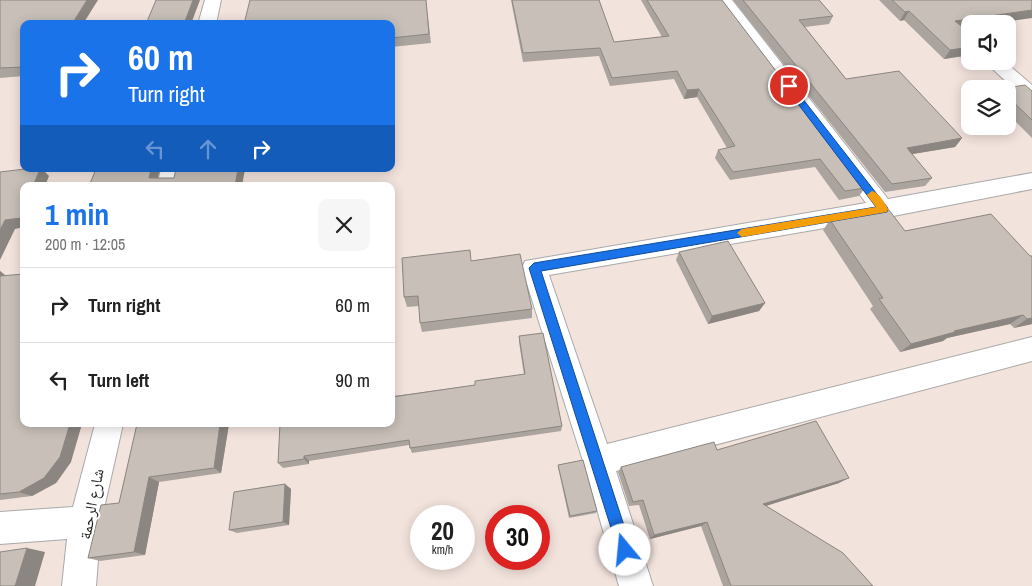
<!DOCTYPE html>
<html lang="en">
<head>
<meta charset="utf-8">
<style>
  body { margin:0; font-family:"Archivo Narrow","Noto Naskh Arabic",sans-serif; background:#f6f6f6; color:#222; height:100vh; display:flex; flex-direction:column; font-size:19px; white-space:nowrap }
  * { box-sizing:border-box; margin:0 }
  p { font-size:16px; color:#767676 }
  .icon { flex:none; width:28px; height:28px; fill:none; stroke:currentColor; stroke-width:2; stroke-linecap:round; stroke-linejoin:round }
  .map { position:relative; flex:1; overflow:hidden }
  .side { position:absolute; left:20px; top:182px; width:375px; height:245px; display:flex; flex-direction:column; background:#fff; border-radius:10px; box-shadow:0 2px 12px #0003 }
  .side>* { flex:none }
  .guide { position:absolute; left:20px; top:20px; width:375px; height:152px; border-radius:10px; box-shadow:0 2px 12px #0003; background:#1a73e8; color:#fff; overflow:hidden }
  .controls { position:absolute; left:961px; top:15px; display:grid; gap:10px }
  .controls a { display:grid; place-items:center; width:55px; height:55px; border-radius:10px; background:#fff; box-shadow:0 2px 12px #0003; font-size:25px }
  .speed { position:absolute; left:410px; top:505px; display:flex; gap:10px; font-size:25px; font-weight:700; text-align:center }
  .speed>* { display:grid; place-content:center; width:65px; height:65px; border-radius:50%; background:#fff; box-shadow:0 2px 12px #0003; line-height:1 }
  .speed small { font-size:12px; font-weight:400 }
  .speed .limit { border:8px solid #d22; background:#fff; color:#111 }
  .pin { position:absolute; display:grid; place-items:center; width:42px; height:42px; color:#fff; margin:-21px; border:2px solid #fff; border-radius:50%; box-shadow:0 1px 5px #0007 }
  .me { position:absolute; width:55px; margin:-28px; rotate:343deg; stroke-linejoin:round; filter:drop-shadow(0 0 4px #0008) }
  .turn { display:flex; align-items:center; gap:18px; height:105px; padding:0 25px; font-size:22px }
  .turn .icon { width:65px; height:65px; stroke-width:2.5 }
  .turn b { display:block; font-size:35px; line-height:42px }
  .lanes { display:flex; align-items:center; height:48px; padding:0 25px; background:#0003; justify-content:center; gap:25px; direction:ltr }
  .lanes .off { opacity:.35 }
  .round { display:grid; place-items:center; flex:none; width:52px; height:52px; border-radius:10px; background:#f6f6f6 }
  .overview { display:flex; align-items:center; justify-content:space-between; height:85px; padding:0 25px }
  h1 { font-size:30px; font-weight:700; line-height:38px; color:#1a73e8 }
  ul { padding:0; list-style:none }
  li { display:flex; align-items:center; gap:15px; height:75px; padding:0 25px; border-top:1px solid #e0e0e0 }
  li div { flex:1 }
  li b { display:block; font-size:19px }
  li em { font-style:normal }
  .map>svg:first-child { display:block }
</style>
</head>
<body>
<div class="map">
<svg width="1032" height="586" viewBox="0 0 1032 586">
  <rect width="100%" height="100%" fill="#f2efe9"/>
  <path fill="#f3e3dd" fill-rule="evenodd" d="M0,0H1032V586H0ZM24,24H391V169H24ZM970,24H1008V61H970ZM970,89H1008V126H970ZM24,186H391V424H24ZM421,516H464V559H421ZM496,516H539V559H496Z"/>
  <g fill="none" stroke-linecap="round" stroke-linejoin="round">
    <defs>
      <g id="street">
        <path d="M205,0H221L216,24H198Z"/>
        <path d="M715,0H732L888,199L1032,173V189L883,218L549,275L607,444L1032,337V361L616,471L653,586H619L583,461L522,268L525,261L866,203Z"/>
        <path d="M984,61H1004L1032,85V101L1025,99Z"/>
        <path d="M161,169H183L179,186H157Z"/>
        <path d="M95,424H123L101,522L96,586H62L67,539L0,544V512L73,507Z"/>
      </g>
    </defs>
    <use href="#street" stroke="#a9a9a9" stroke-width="2"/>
    <use href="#street" fill="#fff" fill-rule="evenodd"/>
  </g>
  <g fill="#aba49e">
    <path d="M0,0L24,24V76L0,78Z"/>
    <path d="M426,0L431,43L391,47V24Z"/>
    <path d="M511,0H599L614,42L662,37L641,0H722L865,188L859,196L839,200L815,167L730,180L715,158L718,150L727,148L697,97L684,99L674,79L610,86L599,56L523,62Z"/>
    <path d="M733,0H819L833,16L829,24L805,27L846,79L962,138L955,147L912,154L932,178L925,186L885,192Z"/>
    <path d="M879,0H1032L963,27L964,33L969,39H970V55L944,59L904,20L900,21Z"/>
    <path d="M1008,89L1032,91V138L1008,114Z"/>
    <path d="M830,220L905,231L1030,256H1032V324L1014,328L1010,324L947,338L943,341L900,352L870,309L873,306L823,230Z"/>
    <path d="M679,252L765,303L759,311L708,324L676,260Z"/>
    <path d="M471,261L532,309V318L422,332L420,323L419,306L407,307L404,297Z"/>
    <path d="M0,271L6,276L71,462L56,483L32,496L0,500Z"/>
    <path d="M519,336L562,426L561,431L412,453L410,448L409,445L309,461V464L283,468L278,463L394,396L475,385L524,375L519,342Z"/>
    <path d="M137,424H229L221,473L159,482L145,555L100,561L88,558L119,503Z"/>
    <path d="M717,450L839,483L766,506L873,586H723L701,526L650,539L639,505L629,506L618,472L621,467Z"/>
    <path d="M558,465L597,511L596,513L569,518L558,467Z"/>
    <path d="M285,484L291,489L289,525L237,533L229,530Z"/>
  </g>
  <g fill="#8b8681">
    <path d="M87,0H98L83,24H72Z"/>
    <path d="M193,0H200L191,24H184Z"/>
    <path d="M1032,10V18L988,24H970V26L949,29L955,21Z"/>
    <path d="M909,11L904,20L900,21L905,12Z"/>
    <path d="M970,47V55L944,59L950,50Z"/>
    <path d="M699,89L697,97L684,99L687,90Z"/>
    <path d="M962,138L955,147L901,156L907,148Z"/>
    <path d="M40,169H42L49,176L45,186H33Z"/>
    <path d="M151,169H160L156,186L149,178Z"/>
    <path d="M238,169H245L242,186H235Z"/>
    <path d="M24,210V227L15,229L0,260V230L5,220Z"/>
    <path d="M0,271L6,276L0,283Z"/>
    <path d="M765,303L759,311L708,324L712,316Z"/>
    <path d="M1023,315L1010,324L947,338L943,341L900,352L911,344L954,331Z"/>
    <path d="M1032,318V324L1014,328L1027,319Z"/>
    <path d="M70,424H82L71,462L56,483L32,496L19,492Z"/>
    <path d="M220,424H229L221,473L214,468Z"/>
    <path d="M304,456L309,461V464L304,459Z"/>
    <path d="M149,477L159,482L145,555L134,552Z"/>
    <path d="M849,478L839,483L756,509L763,504Z"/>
    <path d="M285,484L291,489L289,525L283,522Z"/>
    <path d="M707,522L701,526L650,539L654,535Z"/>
    <path d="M27,548L45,552L35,586H15Z"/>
  </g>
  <g fill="#c7bfb8" stroke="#8b8681">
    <path d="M0,0H87L72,24H24V67L0,68Z"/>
    <path d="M156,0H193L184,24H146Z"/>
    <path d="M250,0H426L429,34L391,38V24H244Z"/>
    <path d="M512,0H599L614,42L669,36L647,0H722L865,188L845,191L820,159L733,172L718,150L735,146L699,89L687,90L677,71L612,78L600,48L523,53Z"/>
    <path d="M743,0H819L833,16L799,20L846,79L899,71L962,138L907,148L932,178L892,184Z"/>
    <path d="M892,0H1032V10L955,21L965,29L964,33L969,39H970V47L950,50L909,11L905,12Z"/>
    <path d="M1025,85L1032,91V120L1008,97V89H999Z"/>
    <path d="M25,169H40L33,186H24V210L21,218L5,220L0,230V172Z"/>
    <path d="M96,169H151L149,178H174L176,169H238L235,186H89Z"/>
    <path d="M889,210L905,231L991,214L1030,256H1032V318L1027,319L1023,315L954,331L955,332L911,344L879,299L883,298L830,220Z"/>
    <path d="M728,241L765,303L712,316L679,252Z"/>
    <path d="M470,250L471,261L520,254L532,309L420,323L418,296L404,297L402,258Z"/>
    <path d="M24,274V424H70L60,457L44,478L19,492L0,494V276Z"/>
    <path d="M543,333L562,426L410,448L409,440L304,456V459L278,463L280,424H391V391L392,397L475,385V381L525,374L519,336Z"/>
    <path d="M816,421L849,478L763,504L843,553L873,586H731L707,522L654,535L643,500L633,502L621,467L714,442L717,450Z"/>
    <path d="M137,424H220L214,468L149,477L134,552L88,558L101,505L119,503Z"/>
    <path d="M583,460L597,511L570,516L558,465Z"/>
    <path d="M285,484L283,522L229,530L234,492Z"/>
    <path d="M27,548L15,586H0V552Z"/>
  </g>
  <path fill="#1a73e8" stroke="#114b97" d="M789,84L792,85L887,207L888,209L887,212L541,271L632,550L630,555L625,557L620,555L618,550L529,268L534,263L876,207L786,88V85Z"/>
  <path fill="#f59e0b" d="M872,191C879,193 885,203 888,209L887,212L742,237L737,233L742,229L876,207L867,195Z"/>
  <g text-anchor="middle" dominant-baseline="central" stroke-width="4" stroke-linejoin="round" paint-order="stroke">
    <g font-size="16" fill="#222" stroke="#fff">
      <text transform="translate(91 504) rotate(-79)">شارع الرحمة</text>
    </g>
  </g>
</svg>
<div class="controls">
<a><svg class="icon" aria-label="sound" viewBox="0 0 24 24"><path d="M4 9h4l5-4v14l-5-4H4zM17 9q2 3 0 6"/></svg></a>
<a><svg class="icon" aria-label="layers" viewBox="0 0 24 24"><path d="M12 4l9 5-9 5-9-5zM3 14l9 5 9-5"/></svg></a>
</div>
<div class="speed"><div>20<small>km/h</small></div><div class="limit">30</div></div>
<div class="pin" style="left:789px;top:86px;background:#d93025"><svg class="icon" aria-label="arrive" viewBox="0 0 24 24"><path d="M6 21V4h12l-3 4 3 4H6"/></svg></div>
<svg class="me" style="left:625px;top:550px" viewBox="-20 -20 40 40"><circle r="19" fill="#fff"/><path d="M0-13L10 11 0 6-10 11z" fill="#1a73e8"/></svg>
<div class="guide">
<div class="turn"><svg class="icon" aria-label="right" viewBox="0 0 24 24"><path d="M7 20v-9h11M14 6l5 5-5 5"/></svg><div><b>60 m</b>Turn right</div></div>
<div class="lanes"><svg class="icon off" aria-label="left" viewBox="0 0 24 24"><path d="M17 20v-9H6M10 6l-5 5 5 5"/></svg><svg class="icon off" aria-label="ahead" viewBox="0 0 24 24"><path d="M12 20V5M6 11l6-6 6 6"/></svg><svg class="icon" aria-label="right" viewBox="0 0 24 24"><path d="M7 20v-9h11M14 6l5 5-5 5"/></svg></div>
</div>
<section class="side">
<div class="overview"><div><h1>1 min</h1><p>200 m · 12:05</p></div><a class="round"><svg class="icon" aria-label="close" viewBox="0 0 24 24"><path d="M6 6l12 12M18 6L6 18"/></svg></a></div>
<ul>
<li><svg class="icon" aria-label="right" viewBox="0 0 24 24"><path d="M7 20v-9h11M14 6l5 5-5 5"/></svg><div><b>Turn right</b></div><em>60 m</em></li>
<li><svg class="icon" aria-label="left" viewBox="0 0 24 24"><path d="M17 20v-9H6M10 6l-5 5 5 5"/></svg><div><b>Turn left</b></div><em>90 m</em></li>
</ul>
</section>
</div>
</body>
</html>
